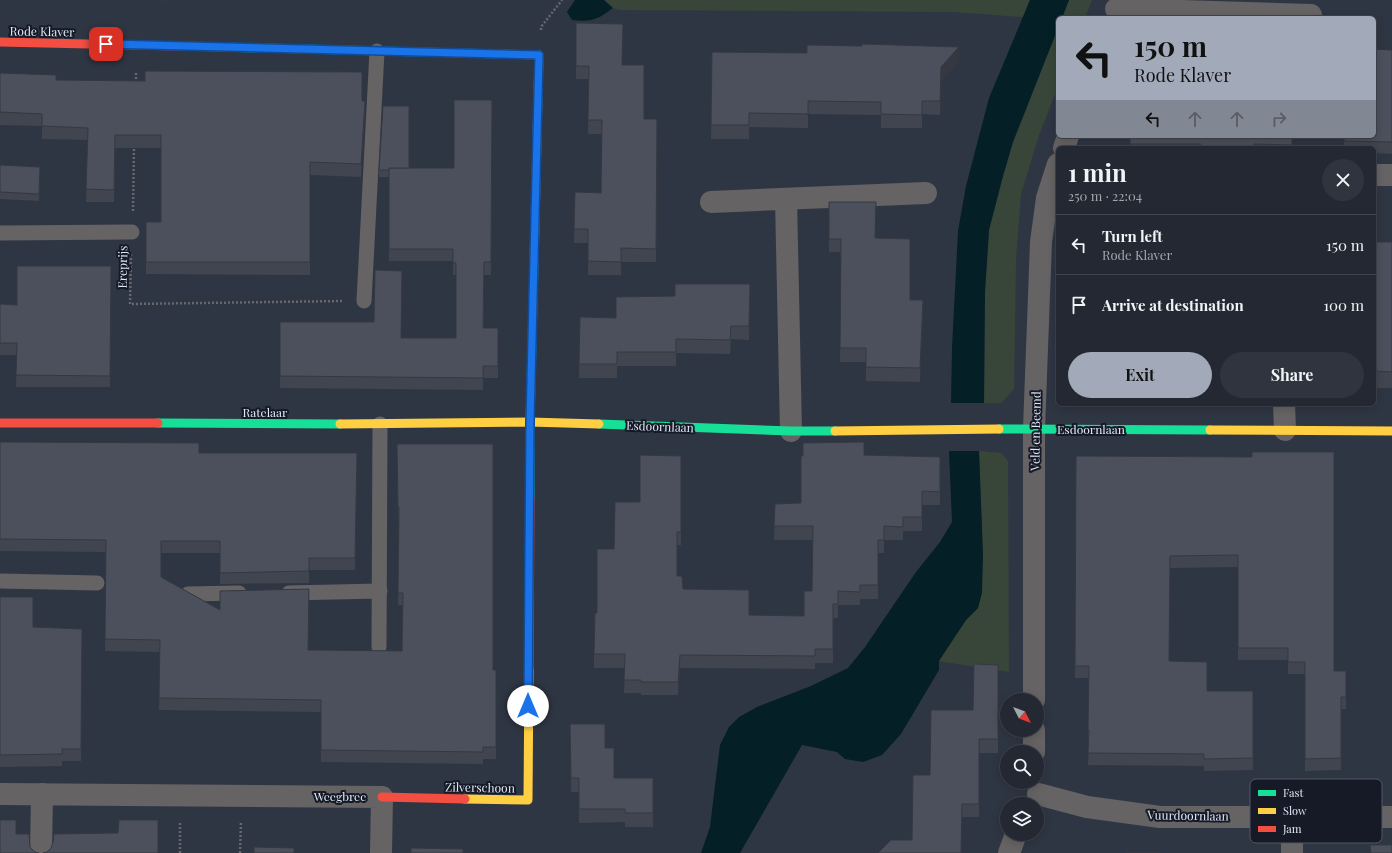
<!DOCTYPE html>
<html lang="en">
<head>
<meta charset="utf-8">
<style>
  body { margin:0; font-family:"Playfair Display",serif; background:#2f343e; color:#f1f3f6; height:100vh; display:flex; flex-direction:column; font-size:15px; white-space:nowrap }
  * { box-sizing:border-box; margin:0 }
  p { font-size:13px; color:#a3a6ac }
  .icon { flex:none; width:22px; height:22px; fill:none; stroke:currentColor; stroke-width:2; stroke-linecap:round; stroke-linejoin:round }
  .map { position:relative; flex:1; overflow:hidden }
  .details { position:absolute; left:1056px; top:146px; width:320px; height:260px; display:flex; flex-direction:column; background:#232832; border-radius:6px; box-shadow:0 2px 10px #0003,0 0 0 1px #40444d }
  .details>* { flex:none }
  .top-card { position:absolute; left:1056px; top:16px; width:320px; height:122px; border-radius:6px; box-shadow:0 2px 10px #0003,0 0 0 1px #40444d; background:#a2aab9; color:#111; overflow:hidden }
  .needle { width:26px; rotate:132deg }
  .fabs { position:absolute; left:1000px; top:693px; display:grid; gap:8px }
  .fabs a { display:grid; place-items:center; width:44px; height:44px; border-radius:50%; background:#232832; box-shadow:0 2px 10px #0003,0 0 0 1px #40444d; font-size:20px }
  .pin { position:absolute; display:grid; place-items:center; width:34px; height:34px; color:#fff; margin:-17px; border-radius:8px; box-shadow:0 2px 6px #0006 }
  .me { position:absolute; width:44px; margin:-22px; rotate:0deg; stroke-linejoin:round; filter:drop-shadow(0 0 3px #0008) }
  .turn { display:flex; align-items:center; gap:14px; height:84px; padding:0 12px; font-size:18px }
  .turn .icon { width:52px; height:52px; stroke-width:2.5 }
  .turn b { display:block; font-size:28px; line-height:34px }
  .lanes { display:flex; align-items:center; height:38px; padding:0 12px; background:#0003; justify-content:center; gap:20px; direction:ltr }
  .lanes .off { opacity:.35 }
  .round { display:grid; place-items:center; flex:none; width:42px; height:42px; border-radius:21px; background:#2f343e }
  .headline { display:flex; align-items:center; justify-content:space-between; height:68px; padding:0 12px }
  h1 { font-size:24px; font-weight:700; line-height:30px }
  .cta { display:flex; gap:8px; margin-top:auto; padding:8px 12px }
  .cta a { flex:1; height:46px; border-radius:24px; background:#a2aab9; color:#111; font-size:16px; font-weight:700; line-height:46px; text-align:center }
  .cta a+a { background:#2f343e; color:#f1f3f6 }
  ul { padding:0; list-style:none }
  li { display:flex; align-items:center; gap:12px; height:60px; padding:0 12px; border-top:1px solid #40444d }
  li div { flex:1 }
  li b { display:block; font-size:15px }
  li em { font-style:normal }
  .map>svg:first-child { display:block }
</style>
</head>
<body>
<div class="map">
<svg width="1392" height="853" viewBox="0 0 1392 853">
  <rect width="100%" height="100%" fill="#2f3643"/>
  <g fill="#384639">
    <path d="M604,0H1030L1023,17L955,12L620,10L613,8Z"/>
    <path d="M1069,0H1092L1085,18H1062Z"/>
    <path d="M1058,28V87L1039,135L1021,194L1016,258L1014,389L1001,403H984L985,292L989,230L1003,176L1013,142Z"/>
    <path d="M979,451L1001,453L1008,461L1009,672L938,661L966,620L978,608L983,555Z"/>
  </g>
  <g fill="#041f26">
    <path d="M575,0H604L613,8C597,20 591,22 572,20L567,12Z"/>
    <path d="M1030,0H1069L1062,18H1058V28L1013,142L1003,176L989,230L985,292L984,403H951L952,348L958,231L966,186L989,98Z"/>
    <path d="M949,451H979L983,555L982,593L978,608L966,620L939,661V670L901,734L882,755L863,762L845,759L837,752L802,745L740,853H701L710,827L720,745L729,727L739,717L757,707L811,686L848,668L865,647L916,572L940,542L952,522Z"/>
  </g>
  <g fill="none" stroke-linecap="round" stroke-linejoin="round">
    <g stroke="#68676b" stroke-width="2.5" stroke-dasharray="2 2" stroke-linecap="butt">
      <path d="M541,30V27L562,0"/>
      <path d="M136,83V72"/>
      <path d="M133,211L134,146"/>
      <path d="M131,254L130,304L343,301"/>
      <path d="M180,853V822"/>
      <path d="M240,853L241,822"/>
    </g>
    <g stroke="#666364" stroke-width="15">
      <path d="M0,233L132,232"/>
      <path d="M364,301L377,51"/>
      <path d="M0,581L97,583"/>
      <path d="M289,593L380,591"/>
      <path d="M188,594L239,593"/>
      <path d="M379,647L380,424"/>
    </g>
    <g stroke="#666364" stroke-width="22">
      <path d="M1116,9L1311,15"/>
      <path d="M1064,148L1068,136"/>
      <path d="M1374,175H1392"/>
      <path d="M786,199L791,431"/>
      <path d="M711,202L926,193"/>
      <path d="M1284,404L1285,430"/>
      <path d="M1034,700V429L1041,242L1047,198L1058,164"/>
      <path d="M1034,730V752"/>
      <path d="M0,794L382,797L381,853"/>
      <path d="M1038,794L1087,807L1160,817H1392"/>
      <path d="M1292,816V853"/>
      <path d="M41,853L42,794"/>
      <path d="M1009,853L1016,834"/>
    </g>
    <g stroke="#16e098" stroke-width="9">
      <path d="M221,47L539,55"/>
      <path d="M158,423L340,424"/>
      <path d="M599,424L791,431H835"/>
      <path d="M999,429L1210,430"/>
      <path d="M530,498V422L534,265"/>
    </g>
    <g stroke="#ffcf43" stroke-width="9">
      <path d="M534,265L539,55"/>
      <path d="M340,424L530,422L599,424"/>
      <path d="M1210,430L1392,431"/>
      <path d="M835,431L999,429"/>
      <path d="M465,799L528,800L529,670"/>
    </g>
    <g stroke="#f24e42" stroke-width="9">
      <path d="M0,42L221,47"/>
      <path d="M0,423H158"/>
      <path d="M529,670L530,498"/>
      <path d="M382,797L465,799"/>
    </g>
  </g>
  <g fill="#41454f">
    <path d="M576,23L622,65L644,119H657L656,262H621V275H588V243H574L575,192L601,193L602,134H588L589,79H576Z"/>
    <path d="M1392,50V154L1374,153V148H1344V136Z"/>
    <path d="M712,52L959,60L941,81L940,115L922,114V128H881V115L808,114V128L749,127V139H711Z"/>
    <path d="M0,73L56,80L362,101L365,113L361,177L310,175V275L146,274V222H161V148H115L114,202H86L88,140L42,139V126L0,125Z"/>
    <path d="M492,100L491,275H484V328H498V378H483V390L280,388V322L401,338H456V275H453V261H389V177H379V170L409,168H454Z"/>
    <rect x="1130" y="136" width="162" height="12"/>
    <path d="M0,165L40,167L39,201L0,199Z"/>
    <path d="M829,202L875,238L910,300L923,314L920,382L866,381V362H840L841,252H829Z"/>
    <rect x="1374" y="242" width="18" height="146"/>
    <path d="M111,266L110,387H16L17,355H0V304L17,305Z"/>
    <path d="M750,284L749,340L731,339L730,354L676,353V366H617V378H579L580,317L616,318L675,296Z"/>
    <path d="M0,442L199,453H357L355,570H309V583L220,584V553H161V577L220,610L308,650L402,651L403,605H398L399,518H398L397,444L493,670H496V759H483V764L321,762V712L159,710L160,652L105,651L106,552L0,551Z"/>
    <path d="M864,455L940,457V505H922V531H903V540H884V553H878V599H860V605H838V618H833V663H815V669L680,668L678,695H641V693H624L625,668H594V654L614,549L640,502L681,456V545H677V576L683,589L749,615L804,616L812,591L813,540H774L775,504L801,503Z"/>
    <path d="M1076,456L1252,457L1334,671H1346V709H1341V770L1305,771V674H1288V660H1238V567L1170,568L1169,661L1207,691H1253V770L1204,771V766L1088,765L1089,742H1088V730L1089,678H1075Z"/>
    <path d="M0,597L33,627L82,629L81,761H62V766L0,767Z"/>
    <path d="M998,665V753H979V817H962L912,840L930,775L973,710Z"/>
    <path d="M570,724L605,748L614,778H653V827H625V822L579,823V792H571Z"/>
  </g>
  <g fill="#353840">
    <path d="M164,0H168L164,4Z"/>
    <path d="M959,47V60L941,81L940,115L941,67Z"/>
    <path d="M365,101V113L361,177V164Z"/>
    <path d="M923,300V314L920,382V368Z"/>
    <path d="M680,655V668L678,695V682Z"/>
  </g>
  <g fill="#4c505c" stroke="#353840">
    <path d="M576,23L623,24L622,65H644V119H657L656,249L621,248V262L588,261V229H574L575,192L601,193L602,120H588L589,66H576Z"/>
    <path d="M862,44L959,47L941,67L940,101H922V115L881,114V102L808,101V114L749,113V125H711L712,52L807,53V45L862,46Z"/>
    <path d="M1374,49L1392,50V142L1344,141V136H1374Z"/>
    <path d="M145,71L362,72V101H365L361,164L310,162V262H146V222H161V135H115L114,190L86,189L88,128L42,126V114L0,112V73L56,75V80L145,81Z"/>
    <path d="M454,100H492L491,262H484L483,328H498V366H483V378L280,376V322H374L375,270L402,271L401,338H456V263H453V249H389V168H454Z"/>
    <path d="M383,106H409V168H389V170H379Z"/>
    <path d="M1130,136H1292V145L1254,144V148H1200L1201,144H1130Z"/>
    <path d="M0,165L40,167L39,194L0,192Z"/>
    <path d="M829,202H876L875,238L910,239V300H923L920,368L866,367V348H840L841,239H829Z"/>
    <path d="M1374,242H1392V372L1374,371Z"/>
    <path d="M17,266H111L110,376L16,375L17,343H0V304L17,305Z"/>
    <path d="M675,284H750L749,326H731L730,340L676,339V352H617V364H579L580,317L616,318V297L675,296Z"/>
    <path d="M0,442L199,443V453H357L355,558H309V571L220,573V541H161V577L220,610V591L309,589L308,650L402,651L403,593H398L399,507H398L397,444H493V670H496V747H483V752L321,750V700L159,698L160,640L105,639L106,540L0,539Z"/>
    <path d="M864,442V455L940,457V492L922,491V517H903V527L884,526V540H878V585H860V592L838,591V604H833V649H815V656L680,655L678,682H641V680H624L625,654H594L595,613H597V549H614L615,502H640V455L681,456V532H677V576H682L683,589L749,590V615L804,616V591H812L813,526H774L775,504L801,503V456H803V443Z"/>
    <path d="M1252,452H1334V671H1346V697H1341V758L1305,759V662H1288V648H1238V555L1170,556L1169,661L1207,662V691H1253V758L1204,759V754L1088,753L1089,730H1088L1089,666H1075L1076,456L1252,457Z"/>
    <path d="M0,597H33V627L82,629L81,749H62V754L0,755Z"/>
    <path d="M974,664L998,665V739H979V804H962L961,853H878L891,840H912L913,775H930L931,710H973Z"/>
    <path d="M570,724H605V748H614V778H653V813H625V809H579V778H571Z"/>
    <path d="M0,820H16V834H29L30,847L35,852L39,853H0Z"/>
    <path d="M119,820H158V853H43L47,852L51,848L53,842L54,834L118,833Z"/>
    <path d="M1370,845H1392V853H1371Z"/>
    <path d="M254,847L294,848V853H254Z"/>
    <path d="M411,848L463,849V853H411Z"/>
    <rect x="1127" y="852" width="33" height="1"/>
  </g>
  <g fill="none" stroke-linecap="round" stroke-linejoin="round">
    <defs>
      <path id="route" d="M106,44L539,55L530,422L528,706"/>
    </defs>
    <use href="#route" stroke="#114b97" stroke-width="10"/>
    <use href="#route" stroke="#1a73e8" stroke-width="7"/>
  </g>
  <g text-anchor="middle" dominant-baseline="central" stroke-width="4" stroke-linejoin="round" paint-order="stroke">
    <g font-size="12" fill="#e0e8f9" stroke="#151a26">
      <text transform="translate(42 31) rotate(1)">Rode Klaver</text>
      <text transform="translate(122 267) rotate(-89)">Ereprijs</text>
      <text x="265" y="412">Ratelaar</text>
      <text transform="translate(660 426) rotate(2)">Esdoornlaan</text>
      <text x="1091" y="429">Esdoornlaan</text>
      <text transform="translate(1035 431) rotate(-89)">Veld en Beemd</text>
      <text transform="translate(480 787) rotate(1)">Zilverschoon</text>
      <text x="340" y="796">Weegbree</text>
      <text transform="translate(1188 815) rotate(1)">Vuurdoornlaan</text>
    </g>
  </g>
  <rect x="1250" y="779" width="132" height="64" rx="6" fill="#151a26" stroke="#525865" stroke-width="1"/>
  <rect x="1258" y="790" width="18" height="6" fill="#16e098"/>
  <rect x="1258" y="808" width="18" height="6" fill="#ffcf43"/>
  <rect x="1258" y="826" width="18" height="6" fill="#f24e42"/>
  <g font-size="11" fill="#e0e8f9">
    <text x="1283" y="797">Fast</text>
    <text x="1283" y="815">Slow</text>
    <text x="1283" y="833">Jam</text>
  </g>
</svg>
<div class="fabs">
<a><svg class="needle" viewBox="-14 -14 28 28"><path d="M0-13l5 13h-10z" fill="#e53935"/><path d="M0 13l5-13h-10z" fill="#a3a6ac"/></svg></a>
<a><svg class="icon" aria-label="search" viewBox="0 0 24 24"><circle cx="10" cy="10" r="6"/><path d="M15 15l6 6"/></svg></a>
<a><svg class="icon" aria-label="layers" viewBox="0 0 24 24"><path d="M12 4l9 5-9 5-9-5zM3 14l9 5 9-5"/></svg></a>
</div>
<div class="pin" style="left:106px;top:44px;background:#d93025"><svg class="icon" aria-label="arrive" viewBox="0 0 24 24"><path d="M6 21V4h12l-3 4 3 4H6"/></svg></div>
<svg class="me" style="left:528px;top:706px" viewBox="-20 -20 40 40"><circle r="19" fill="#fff"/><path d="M0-13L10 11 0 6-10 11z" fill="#1a73e8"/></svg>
<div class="top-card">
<div class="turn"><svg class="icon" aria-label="left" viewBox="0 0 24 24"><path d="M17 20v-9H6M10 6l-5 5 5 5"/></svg><div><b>150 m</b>Rode Klaver</div></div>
<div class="lanes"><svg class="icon" aria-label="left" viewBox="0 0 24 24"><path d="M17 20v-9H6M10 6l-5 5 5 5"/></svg><svg class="icon off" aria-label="ahead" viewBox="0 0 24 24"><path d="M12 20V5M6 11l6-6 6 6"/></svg><svg class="icon off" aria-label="ahead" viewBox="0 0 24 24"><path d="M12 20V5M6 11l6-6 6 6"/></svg><svg class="icon off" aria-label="right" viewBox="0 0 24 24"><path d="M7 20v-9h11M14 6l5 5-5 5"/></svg></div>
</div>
<section class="details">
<div class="headline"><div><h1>1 min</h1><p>250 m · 22:04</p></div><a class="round"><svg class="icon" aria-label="close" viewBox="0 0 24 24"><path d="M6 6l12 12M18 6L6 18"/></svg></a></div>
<ul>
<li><svg class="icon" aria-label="left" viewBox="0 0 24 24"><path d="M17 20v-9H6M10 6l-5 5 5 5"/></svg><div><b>Turn left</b><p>Rode Klaver</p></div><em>150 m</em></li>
<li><svg class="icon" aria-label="arrive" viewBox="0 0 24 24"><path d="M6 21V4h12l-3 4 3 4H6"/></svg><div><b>Arrive at destination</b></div><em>100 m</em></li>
</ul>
<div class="cta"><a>Exit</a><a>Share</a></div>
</section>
</div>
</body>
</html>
